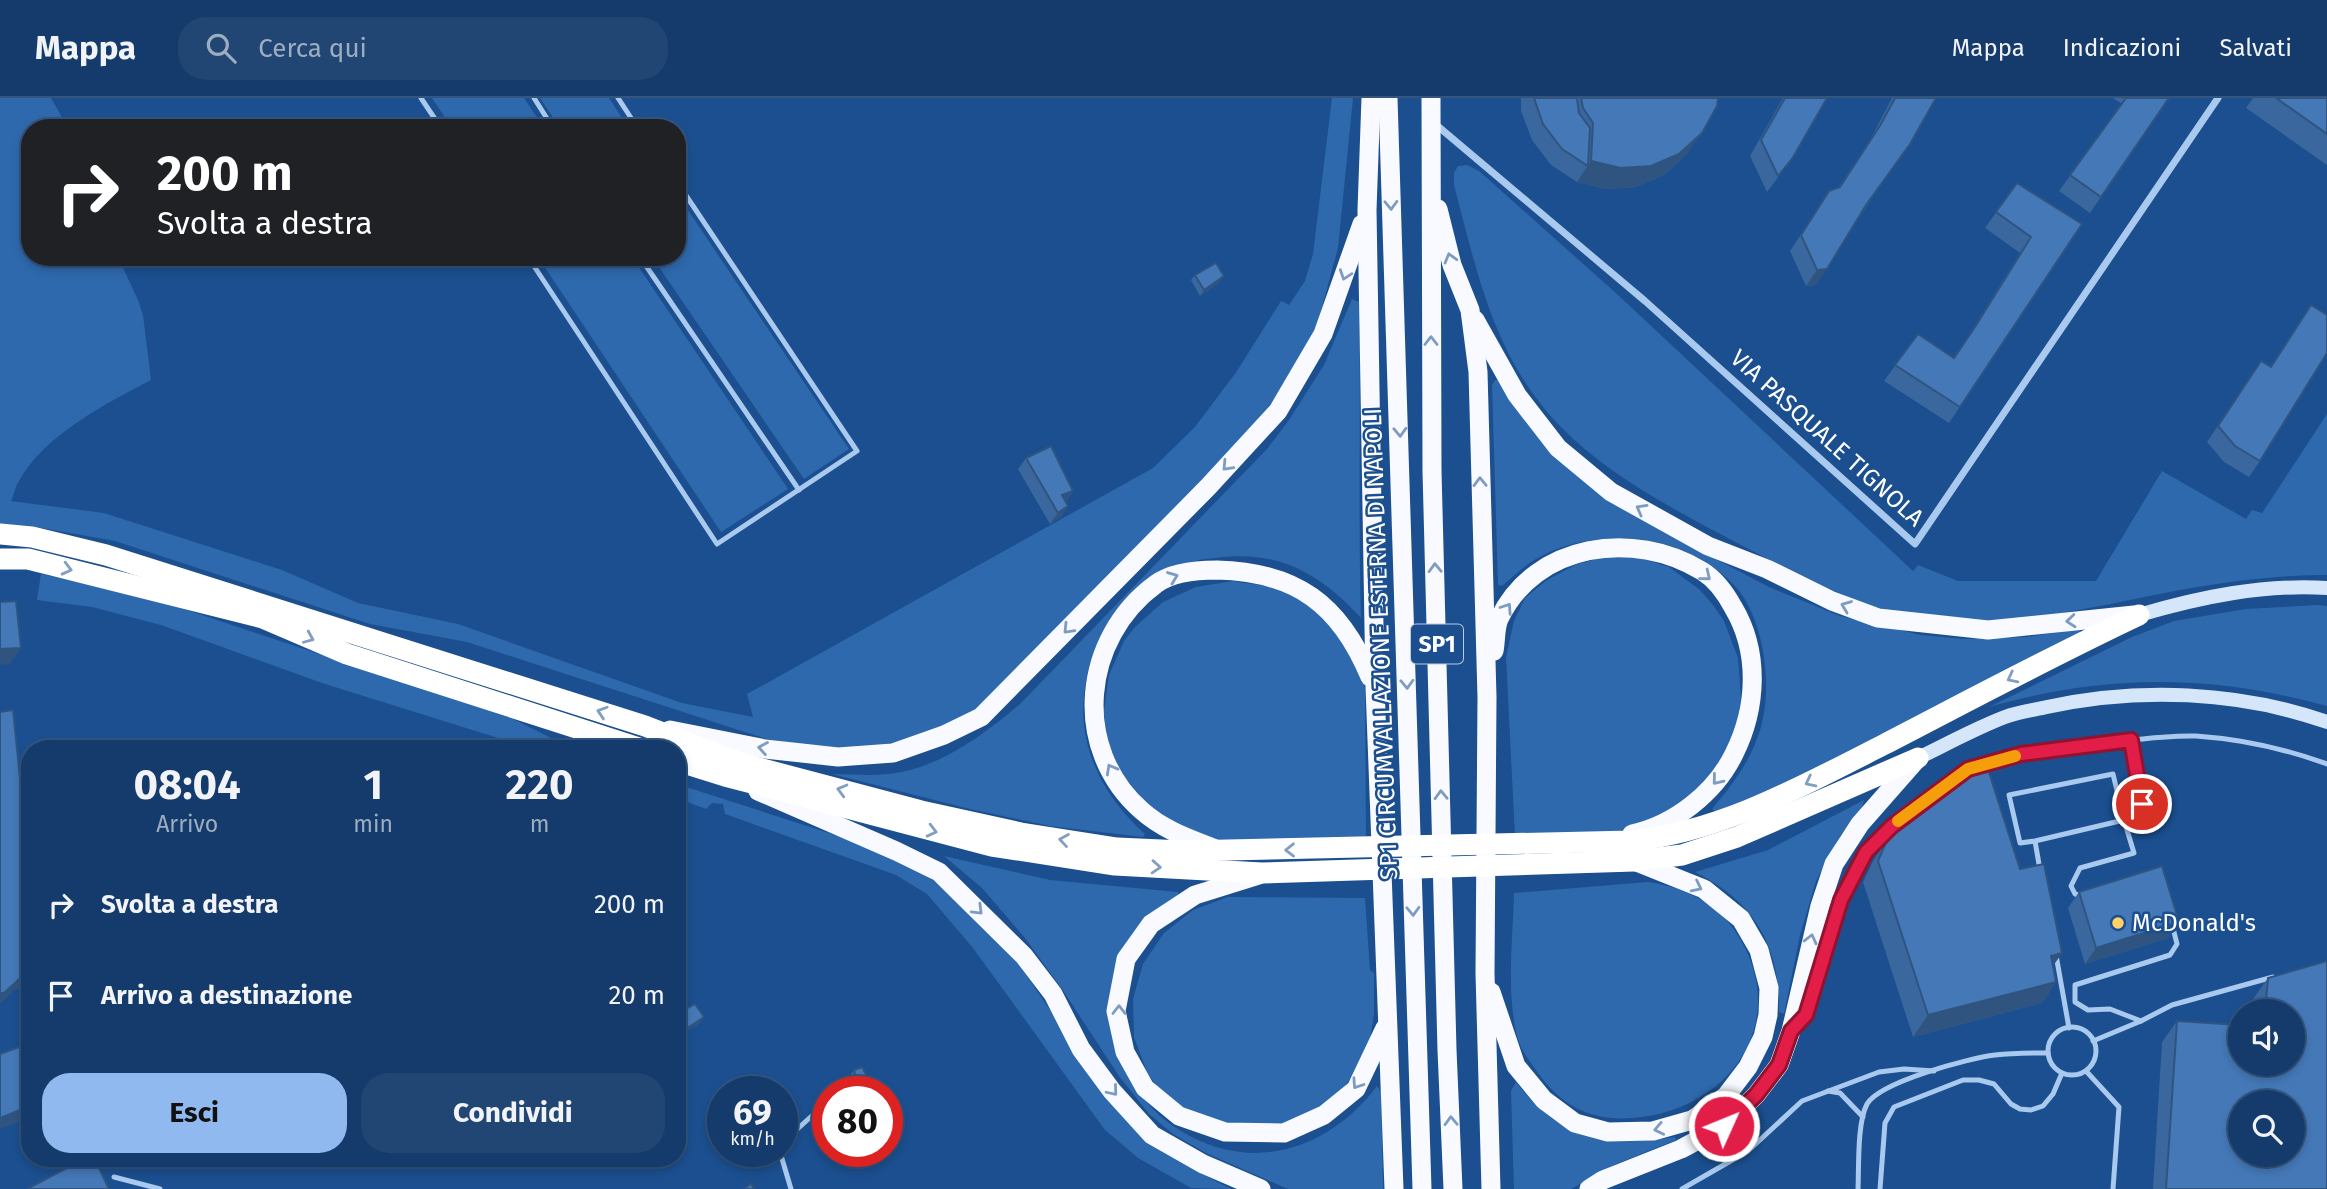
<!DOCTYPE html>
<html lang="it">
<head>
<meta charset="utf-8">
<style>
  body { margin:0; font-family:"Fira Sans",sans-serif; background:#214673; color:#f1f3f6; height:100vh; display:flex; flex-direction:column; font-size:26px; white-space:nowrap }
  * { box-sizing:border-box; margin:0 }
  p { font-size:23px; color:#9dadc1 }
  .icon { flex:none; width:38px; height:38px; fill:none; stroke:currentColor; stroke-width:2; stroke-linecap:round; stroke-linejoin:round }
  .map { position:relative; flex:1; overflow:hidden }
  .drawer { position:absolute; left:21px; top:642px; width:665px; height:427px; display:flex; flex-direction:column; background:#143b6b; border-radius:28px; box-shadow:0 4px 10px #0003,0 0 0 2px #33557e }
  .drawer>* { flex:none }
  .top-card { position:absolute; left:21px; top:21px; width:665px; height:147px; border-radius:28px; box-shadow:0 4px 10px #0003,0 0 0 2px #33557e; background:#202124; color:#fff; overflow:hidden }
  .tools { position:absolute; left:2228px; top:901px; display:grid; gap:14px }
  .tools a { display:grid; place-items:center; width:77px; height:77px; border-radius:50%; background:#143b6b; box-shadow:0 4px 10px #0003,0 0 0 2px #33557e; font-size:35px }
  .speed { position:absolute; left:707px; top:978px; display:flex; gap:14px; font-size:35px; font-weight:700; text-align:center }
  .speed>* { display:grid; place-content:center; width:91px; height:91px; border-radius:50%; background:#143b6b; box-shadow:0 4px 10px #0003,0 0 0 2px #33557e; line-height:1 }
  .speed small { font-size:18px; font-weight:400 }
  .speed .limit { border:10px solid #d22; background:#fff; color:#111 }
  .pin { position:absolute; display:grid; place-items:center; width:60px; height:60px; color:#fff; margin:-30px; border:4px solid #fff; border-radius:50%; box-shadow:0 2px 7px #0007 }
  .me { position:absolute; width:77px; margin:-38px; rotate:46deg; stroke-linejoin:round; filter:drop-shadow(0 0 5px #0008) }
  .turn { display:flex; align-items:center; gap:24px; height:147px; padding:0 21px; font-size:32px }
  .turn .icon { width:91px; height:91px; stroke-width:2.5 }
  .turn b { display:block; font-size:49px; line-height:60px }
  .eta { display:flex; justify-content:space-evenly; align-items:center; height:119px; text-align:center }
  .eta b { font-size:42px; font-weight:700; line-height:49px }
  .primary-button { display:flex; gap:14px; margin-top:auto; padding:14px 21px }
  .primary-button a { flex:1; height:80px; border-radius:28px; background:#90b9f0; color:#111; font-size:28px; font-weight:700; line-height:80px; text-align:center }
  .primary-button a+a { background:#214673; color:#f1f3f6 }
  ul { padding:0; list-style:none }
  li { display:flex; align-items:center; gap:21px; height:91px; padding:0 21px }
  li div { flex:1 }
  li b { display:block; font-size:26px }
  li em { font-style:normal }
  header { display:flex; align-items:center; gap:42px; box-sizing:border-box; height:98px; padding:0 35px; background:#143b6b; border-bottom:2px solid #33557e }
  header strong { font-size:33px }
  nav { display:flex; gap:38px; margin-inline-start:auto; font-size:24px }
  .search { width:490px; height:63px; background:#214673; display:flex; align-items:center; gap:18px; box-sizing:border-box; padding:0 24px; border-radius:28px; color:#9dadc1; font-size:26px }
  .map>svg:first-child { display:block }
</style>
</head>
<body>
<header>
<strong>Mappa</strong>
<div class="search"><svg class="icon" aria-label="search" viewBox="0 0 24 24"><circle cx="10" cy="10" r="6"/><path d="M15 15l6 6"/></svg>Cerca qui</div>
<nav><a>Mappa</a><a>Indicazioni</a><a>Salvati</a></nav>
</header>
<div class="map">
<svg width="2327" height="1091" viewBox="0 0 2327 1091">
  <rect width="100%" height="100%" fill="#1b4f8f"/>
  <g fill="#2e69ad">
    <path d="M0,0H51L68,30H30V159H118L138,202L143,217L151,282C107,305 44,337 19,383C15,389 14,397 11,403L104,415L282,472L358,505L458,526L682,605L753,619L747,596L1153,370L1195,329L1237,273L1281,203L1289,207L1305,183L1313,156L1332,0H1353L1338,150L1319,220L1300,267L1252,331L974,614L936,635L891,648L839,652L766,641L467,544L370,526L115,443L30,428L0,426Z"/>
    <path d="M432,0H524L544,30H452Z"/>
    <path d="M540,0H609L622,20L605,30H560Z"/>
    <path d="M1467,67L1479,73L1617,196L1913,473L1918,467L1958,483H2096L2162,373L2246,421L2252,412L2262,415L2327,316V477C2270,477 2215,485 2159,496C2099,508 2037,523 1975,523C1943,523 1897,517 1867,506C1823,490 1781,468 1739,446C1662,405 1576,362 1527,287C1487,227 1472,155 1454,87V75L1458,68Z"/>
    <path d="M677,96L849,351L804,381L652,159H677Z"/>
    <path d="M538,159H632L788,391L721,434Z"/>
    <path d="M1352,201L1359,204C1361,309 1358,414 1361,520C1320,475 1277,451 1215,460C1207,461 1196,461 1189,466C1172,477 1158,496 1143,510C1132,521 1100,547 1093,558C1088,567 1087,580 1085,590C1076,647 1103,699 1145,736L1143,739L1050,728L970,711L832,676C850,676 869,678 887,676C937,672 983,637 1020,606L1267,351L1289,322L1324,267Z"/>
    <path d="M1495,282H1498L1524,320L1708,457L1769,489L1840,518L1921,537L1964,541L2027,539L2079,531L2081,536L1763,697L1716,714L1712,711C1733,686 1752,661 1761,629C1773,586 1764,514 1730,483C1706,460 1677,447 1644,442C1606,437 1564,443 1531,464C1521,471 1511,480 1502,488L1498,487L1492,287Z"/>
    <path d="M1606,459H1637L1669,469L1700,492L1713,507L1724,523L1738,560L1741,599L1739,618L1726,657L1687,705L1631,731L1611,734L1515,739L1506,559L1514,523L1525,500L1547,482L1577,466Z"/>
    <path d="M41,476L142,497L511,620L573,651H533L322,585L161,527L92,509L37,502Z"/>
    <path d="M1233,483C1247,486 1263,486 1277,491C1322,508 1351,544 1365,590L1366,743L1212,744L1161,724L1115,667L1105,632L1104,613L1109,577L1124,543L1135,529L1163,504L1196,489Z"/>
    <path d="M2317,507L2327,508V608C2209,576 2106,576 1989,609L2132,539L2174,523L2246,511Z"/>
    <path d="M677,686L872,749L928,778L984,826L1012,856L1099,984L1202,1076L1231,1091L1191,1090L1138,1060L1105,1032L973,850L927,796L896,777L725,716L723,706L712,705L706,711L677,700Z"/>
    <path d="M1864,702L1862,710L1840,738L1816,783L1800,837L1784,916L1779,914C1780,848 1755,804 1695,774L1768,752Z"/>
    <path d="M944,758L1050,782L1178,794V799L1116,878C1121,904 1125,931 1129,957C1130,967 1130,980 1135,988C1148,1010 1167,1026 1190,1038C1259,1075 1332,1048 1377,988L1381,994L1383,1091H1288L1206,1055L1173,1036L1149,1016L1119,978L1062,891L1025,840L982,790Z"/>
    <path d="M1647,784C1686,789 1722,807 1742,844C1786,924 1734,1003 1649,1018C1601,1026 1567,1015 1538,975C1530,964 1520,951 1517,938C1506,894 1513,840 1514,795Z"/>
    <path d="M1228,799L1365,800L1370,872L1374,875V916L1370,941L1360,966L1345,988L1325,1007L1267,1033L1198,1022L1157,989L1147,974L1134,939L1133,901L1143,866L1164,835L1193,812Z"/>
    <path d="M1516,984C1560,1042 1606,1050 1675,1039L1676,1042L1616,1066L1571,1091H1514L1511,993Z"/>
  </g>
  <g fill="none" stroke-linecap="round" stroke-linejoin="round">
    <g stroke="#a9c9ee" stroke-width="5">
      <path d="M421,0L441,30"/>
      <path d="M534,0L553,30"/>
      <path d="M618,0L633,23L620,30"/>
      <path d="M528,159L717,446L857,353L677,84"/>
      <path d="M640,159L799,392"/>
      <path d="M1983,667C2023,655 2063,651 2104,645C2134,642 2166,637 2196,638C2239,641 2286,651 2327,666"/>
      <path d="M2035,743L2124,722L2113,676L2009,697L2020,745L2035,743L2040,772"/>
      <path d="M2083,798L2075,796L2071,788L2080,770L2134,755L2124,722L2142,706L2131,642"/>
      <path d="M2056,857L2069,930"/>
      <path d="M1801,922L1806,917C1822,863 1834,804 1865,756C1882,729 1929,699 1955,680"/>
      <path d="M2141,923L2110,911L2088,912L2075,904V887L2170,857L2177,846L2172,826"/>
      <circle cx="2072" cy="953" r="24"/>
      <path d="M2093,943L2141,923L2172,907L2273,879"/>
      <path d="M2086,973L2119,1009L2113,1091"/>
      <path d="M1828,993L1840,995L1863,1019"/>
      <path d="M782,1045L815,1015"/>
      <path d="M780,1054L791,1091"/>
      <path d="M114,1079L160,1091"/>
      <path d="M1682,1091L1748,1053L1802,1003L1879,974L1904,971L1934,973"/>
      <path d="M1858,1091C1859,1069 1857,1025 1867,1006C1880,984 1969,960 1995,957C2013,955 2031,955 2048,955"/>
      <path d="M1880,1091L1885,1025L1894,1009L1963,982H1979L1994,986L2011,1006L2020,1011L2031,1012L2043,1008L2053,996L2062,975"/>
    </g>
    <path stroke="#a9c9ee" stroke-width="7" d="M1434,25L1645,203L1915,446L2218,0"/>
    <g stroke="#d6e6fa" stroke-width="14">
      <path d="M2139,517C2200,499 2263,486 2327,490"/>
      <path d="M1918,660C1947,646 1976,630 2005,619C2018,614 2034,612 2047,609C2138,589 2239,593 2327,624"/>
    </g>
    <g stroke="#f8faff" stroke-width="19">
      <path d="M1371,0L1367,112L1375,589L1394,1091"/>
      <path d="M1388,0L1422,1091"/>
      <path d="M1431,0L1432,373L1447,952L1453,1091"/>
      <path d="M1438,111L1452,167L1470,212L1478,274L1487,599L1485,875L1491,1091"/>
      <path d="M1475,222L1517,297L1558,350L1611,394L1708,448L1767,471L1832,503L1878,520L1988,532L2134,517"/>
      <path d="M1494,553C1496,543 1495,530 1499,521C1535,445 1634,431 1702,473C1715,481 1726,496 1733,509C1760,554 1757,610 1734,656C1715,695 1674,727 1632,736"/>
      <path d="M670,632L765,651L838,659L893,655L944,637L981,619L1208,389L1278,313L1323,236L1362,126"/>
      <path d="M758,693L896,753L939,774L1024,858L1053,896L1081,951L1112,993L1152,1037L1203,1066L1261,1091"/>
      <path d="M1216,751C1190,741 1163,732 1141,712C1071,650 1082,540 1156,486C1172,474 1196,472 1217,472C1296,474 1340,506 1370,579"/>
      <path d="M1259,777L1195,797L1151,826L1126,861L1116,913L1125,954L1145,990L1179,1018L1225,1034L1284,1035L1324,1017L1356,991L1385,930"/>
      <path d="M1491,894L1516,968L1544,1002L1575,1025L1608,1034L1653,1033L1692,1022L1726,998L1748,969L1763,939L1768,917L1769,890L1759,852L1741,821L1704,791L1634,763"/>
      <path d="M1589,1091L1603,1082L1681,1051L1724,1028L1756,997L1779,967L1791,933L1820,808L1834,766L1860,726L1918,660"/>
    </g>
    <g stroke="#fff" stroke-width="21">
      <path d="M0,436L32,439L106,457L645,628L740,665L921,713L1021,735L1117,750L1183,753L1632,743C1723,733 1802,688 1883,647C1968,603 2052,558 2139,517"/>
      <path d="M0,461H28L263,520L347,556L642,651"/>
      <path d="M677,663L725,678L992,748L1115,767L1262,775L1634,763L1682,757L1737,739L1918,660"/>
    </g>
  </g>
  <g fill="#3a679d" fill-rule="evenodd">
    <path d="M1521,0H1718L1687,56L1664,77L1636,89L1606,91L1577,84L1551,67L1532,42L1521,13Z"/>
    <path d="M1783,0H1827L1792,61L1767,94L1750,58Z"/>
    <path d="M1892,0H1936L1816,187L1806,188L1790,153L1829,93L1839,89L1870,42Z"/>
    <path d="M2113,0H2169L2090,115L2059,93L2122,6Z"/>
    <path d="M2253,0H2327V67L2246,10Z"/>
    <path d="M2017,85L2082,126L1949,325L1884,283L1918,236L1954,260L1964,245L2020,155L1985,130Z"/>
    <path d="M1195,177L1220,184L1200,198L1191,182Z"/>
    <path d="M2311,207L2260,363L2249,379L2224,364L2207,344L2261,263L2271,268Z"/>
    <path d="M1026,360L1073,393L1066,404L1068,408L1061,419L1050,426L1018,371Z"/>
    <path d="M1887,742L2020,771L2062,855L2053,868L2056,884L2042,905L1913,939L1863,784L1873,763Z"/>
    <path d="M2079,794L2179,824L2168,840L2085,866L2068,810Z"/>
    <path d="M2327,863V1091H2153L2162,944L2177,923L2240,927V966H2292V914H2252L2253,901L2268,880ZM2240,1004H2292V1057H2240Z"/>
    <path d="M677,916L700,925L682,936L677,929Z"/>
    <path d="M854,972L875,994L848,990L846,983Z"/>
    <path d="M828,1001V1028L827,1029L819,1013Z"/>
  </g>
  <g fill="#305480">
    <path d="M1702,35L1687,56L1664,77L1636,89L1606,91L1577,84L1591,63Z"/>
    <path d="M1827,171L1816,187L1806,188L1817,172Z"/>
    <path d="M1224,178L1220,184L1200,198L1204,192Z"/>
    <path d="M1073,393L1066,404L1062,397Z"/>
    <path d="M1068,408L1061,419L1050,426L1058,415Z"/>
    <path d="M21,550L10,566L0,567V551Z"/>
    <path d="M2179,824L2168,840L2085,866L2096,850Z"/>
    <path d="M2062,855L2047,876L2051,858Z"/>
    <path d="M30,871V891H16L0,906V895Z"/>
    <path d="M2056,884L2042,905L1913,939L1928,917Z"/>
    <path d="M704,919L700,925L682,936L686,931Z"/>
    <path d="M30,1008V1020L0,1031V1020Z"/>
  </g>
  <g fill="#4478b7" stroke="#305480" stroke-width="2" fill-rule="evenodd">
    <path d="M1534,0H1577L1579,15L1590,30L1588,68L1562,51L1543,26Z"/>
    <path d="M1581,0H1718L1717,8L1702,35L1679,56L1651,68L1621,70L1591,63L1593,25L1583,10Z"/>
    <path d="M1785,0H1827L1792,61L1778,78L1761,42Z"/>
    <path d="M1895,0H1936L1910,46L1866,107L1827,171L1817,172L1801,137L1829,93L1840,89L1881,26Z"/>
    <path d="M2126,0H2169L2101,99L2070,77Z"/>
    <path d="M2276,0H2327V36Z"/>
    <path d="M2017,85L2082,126L1960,309L1895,267L1918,236L1954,260L1975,229L2031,139L1996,114Z"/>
    <path d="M1216,165L1224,178L1204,192L1195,177Z"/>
    <path d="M2311,207L2327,217V255L2260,363L2235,348L2218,328L2261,263L2271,269Z"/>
    <path d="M1051,348L1073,393L1062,397L1068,408L1058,415L1026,360Z"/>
    <path d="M16,503L21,550L0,551V504Z"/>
    <path d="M13,612L24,719L30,718V871L4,895H0V614Z"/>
    <path d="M1985,662L2020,771L2044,766L2062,855L2051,858L2056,884L1928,917L1878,763L1887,742L1906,721L1968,668Z"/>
    <path d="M2162,768L2179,824L2096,850L2079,794Z"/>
    <path d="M2327,863V1091H2166L2177,923L2240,927V966H2292V914H2265L2268,880ZM2240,1004H2292V1057H2240Z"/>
    <path d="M695,906L704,919L686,931L677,918V916Z"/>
    <path d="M30,945V1008L0,1020V956Z"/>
    <path d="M862,969L875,994H841L857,985L854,972Z"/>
    <path d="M86,1060H94L109,1091H27Z"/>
    <path d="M751,1086L754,1091H743Z"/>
  </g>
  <defs><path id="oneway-chevron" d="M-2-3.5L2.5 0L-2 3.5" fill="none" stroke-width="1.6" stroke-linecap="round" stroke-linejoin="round" transform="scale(1.75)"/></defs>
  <g stroke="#7e9cc1">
    <use href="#oneway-chevron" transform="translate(1391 107) rotate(88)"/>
    <use href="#oneway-chevron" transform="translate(1450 160) rotate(-106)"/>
    <use href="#oneway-chevron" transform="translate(1345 177) rotate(109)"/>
    <use href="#oneway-chevron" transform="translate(1431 243) rotate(-90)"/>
    <use href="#oneway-chevron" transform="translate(1400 334) rotate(88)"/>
    <use href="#oneway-chevron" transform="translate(1227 368) rotate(133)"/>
    <use href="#oneway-chevron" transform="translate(1480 384) rotate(-91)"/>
    <use href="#oneway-chevron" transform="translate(1641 411) rotate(-151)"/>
    <use href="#oneway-chevron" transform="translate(1435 470) rotate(-92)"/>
    <use href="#oneway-chevron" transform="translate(1706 478) rotate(39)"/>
    <use href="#oneway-chevron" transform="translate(1173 479) rotate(-21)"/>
    <use href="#oneway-chevron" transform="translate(1846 508) rotate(-159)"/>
    <use href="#oneway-chevron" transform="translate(1507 510) rotate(-56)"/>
    <use href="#oneway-chevron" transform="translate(2071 523) rotate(175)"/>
    <use href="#oneway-chevron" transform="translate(1068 531) rotate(134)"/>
    <use href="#oneway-chevron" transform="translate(1407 586) rotate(88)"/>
    <use href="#oneway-chevron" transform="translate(763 650) rotate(-170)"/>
    <use href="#oneway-chevron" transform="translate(1111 671) rotate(-119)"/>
    <use href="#oneway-chevron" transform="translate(1717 682) rotate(129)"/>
    <use href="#oneway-chevron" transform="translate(1441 697) rotate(-92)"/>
    <use href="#oneway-chevron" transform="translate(1697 789) rotate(26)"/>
    <use href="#oneway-chevron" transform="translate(978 812) rotate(45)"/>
    <use href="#oneway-chevron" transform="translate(1413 813) rotate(88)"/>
    <use href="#oneway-chevron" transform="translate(1811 841) rotate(-76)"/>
    <use href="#oneway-chevron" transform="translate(1119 912) rotate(-90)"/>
    <use href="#oneway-chevron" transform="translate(1357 986) rotate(124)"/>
    <use href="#oneway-chevron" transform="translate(1113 993) rotate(50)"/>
    <use href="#oneway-chevron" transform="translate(1451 1023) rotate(-92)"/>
    <use href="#oneway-chevron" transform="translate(1659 1031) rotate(168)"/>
  </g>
  <g stroke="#829ec1">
    <use href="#oneway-chevron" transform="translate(67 471) rotate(14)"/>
    <use href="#oneway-chevron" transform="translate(309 540) rotate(23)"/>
    <use href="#oneway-chevron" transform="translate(2012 580) rotate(153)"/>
    <use href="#oneway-chevron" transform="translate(602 614) rotate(-162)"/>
    <use href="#oneway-chevron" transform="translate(1810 684) rotate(153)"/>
    <use href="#oneway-chevron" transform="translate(842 692) rotate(-165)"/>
    <use href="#oneway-chevron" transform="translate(932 733) rotate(14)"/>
    <use href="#oneway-chevron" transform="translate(1064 742) rotate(-171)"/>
    <use href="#oneway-chevron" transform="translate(1290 752) rotate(179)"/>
    <use href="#oneway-chevron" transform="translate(1156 769) rotate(4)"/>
  </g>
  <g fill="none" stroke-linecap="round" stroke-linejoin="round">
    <defs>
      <path id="route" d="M1724,1028L1756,997L1779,967L1791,933L1806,917L1841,802L1866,754L1892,728L1968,671L2021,656L2131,642L2142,706"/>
    </defs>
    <use href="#route" stroke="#92132f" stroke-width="18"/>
    <use href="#route" stroke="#e11d48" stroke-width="12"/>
    <path stroke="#f59e0b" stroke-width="12" d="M1898,723L1968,671L2015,658"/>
  </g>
  <circle fill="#ffd166" stroke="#1b4f8f" stroke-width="2.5" cx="2118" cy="825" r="7"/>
  <g text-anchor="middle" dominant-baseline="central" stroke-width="5" stroke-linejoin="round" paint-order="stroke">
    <rect fill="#1b4f8f" stroke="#bbcadd" stroke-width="2" x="1411" y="526.5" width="52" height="39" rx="5"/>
    <g font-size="23" font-weight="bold" fill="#fff">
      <text x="1437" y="546">SP1</text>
    </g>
    <g font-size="24" fill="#fff" stroke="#1b4f8f">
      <text transform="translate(1827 340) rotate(42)">VIA PASQUALE TIGNOLA</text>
      <text transform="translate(1381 546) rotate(-92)">SP1 CIRCUMVALLAZIONE ESTERNA DI NAPOLI</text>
    </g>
    <g font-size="24" fill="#fff" stroke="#1b4f8f" text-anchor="start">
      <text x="2132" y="825">McDonald's</text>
    </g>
  </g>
</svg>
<div class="tools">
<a><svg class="icon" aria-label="sound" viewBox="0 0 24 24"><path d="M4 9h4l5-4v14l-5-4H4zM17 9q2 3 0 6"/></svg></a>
<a><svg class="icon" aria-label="search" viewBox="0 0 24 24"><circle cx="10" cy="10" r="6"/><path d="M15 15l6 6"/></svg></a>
</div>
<div class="speed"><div>69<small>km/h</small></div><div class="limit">80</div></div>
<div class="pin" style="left:2142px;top:706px;background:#d93025"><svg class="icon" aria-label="arrive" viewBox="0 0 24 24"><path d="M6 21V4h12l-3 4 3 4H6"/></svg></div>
<svg class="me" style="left:1724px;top:1028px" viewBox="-20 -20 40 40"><circle r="17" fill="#e11d48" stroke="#fff" stroke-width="3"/><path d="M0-11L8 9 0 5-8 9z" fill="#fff"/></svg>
<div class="top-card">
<div class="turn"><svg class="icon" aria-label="right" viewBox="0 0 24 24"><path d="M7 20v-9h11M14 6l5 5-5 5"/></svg><div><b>200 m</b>Svolta a destra</div></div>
</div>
<section class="drawer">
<div class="eta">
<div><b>08:04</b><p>Arrivo</p></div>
<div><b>1</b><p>min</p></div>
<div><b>220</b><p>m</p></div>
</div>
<ul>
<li><svg class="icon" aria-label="right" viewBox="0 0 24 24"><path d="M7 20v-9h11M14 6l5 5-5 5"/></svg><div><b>Svolta a destra</b></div><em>200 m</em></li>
<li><svg class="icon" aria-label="arrive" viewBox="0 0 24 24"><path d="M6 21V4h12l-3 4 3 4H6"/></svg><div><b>Arrivo a destinazione</b></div><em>20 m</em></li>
</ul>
<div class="primary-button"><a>Esci</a><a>Condividi</a></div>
</section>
</div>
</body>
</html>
